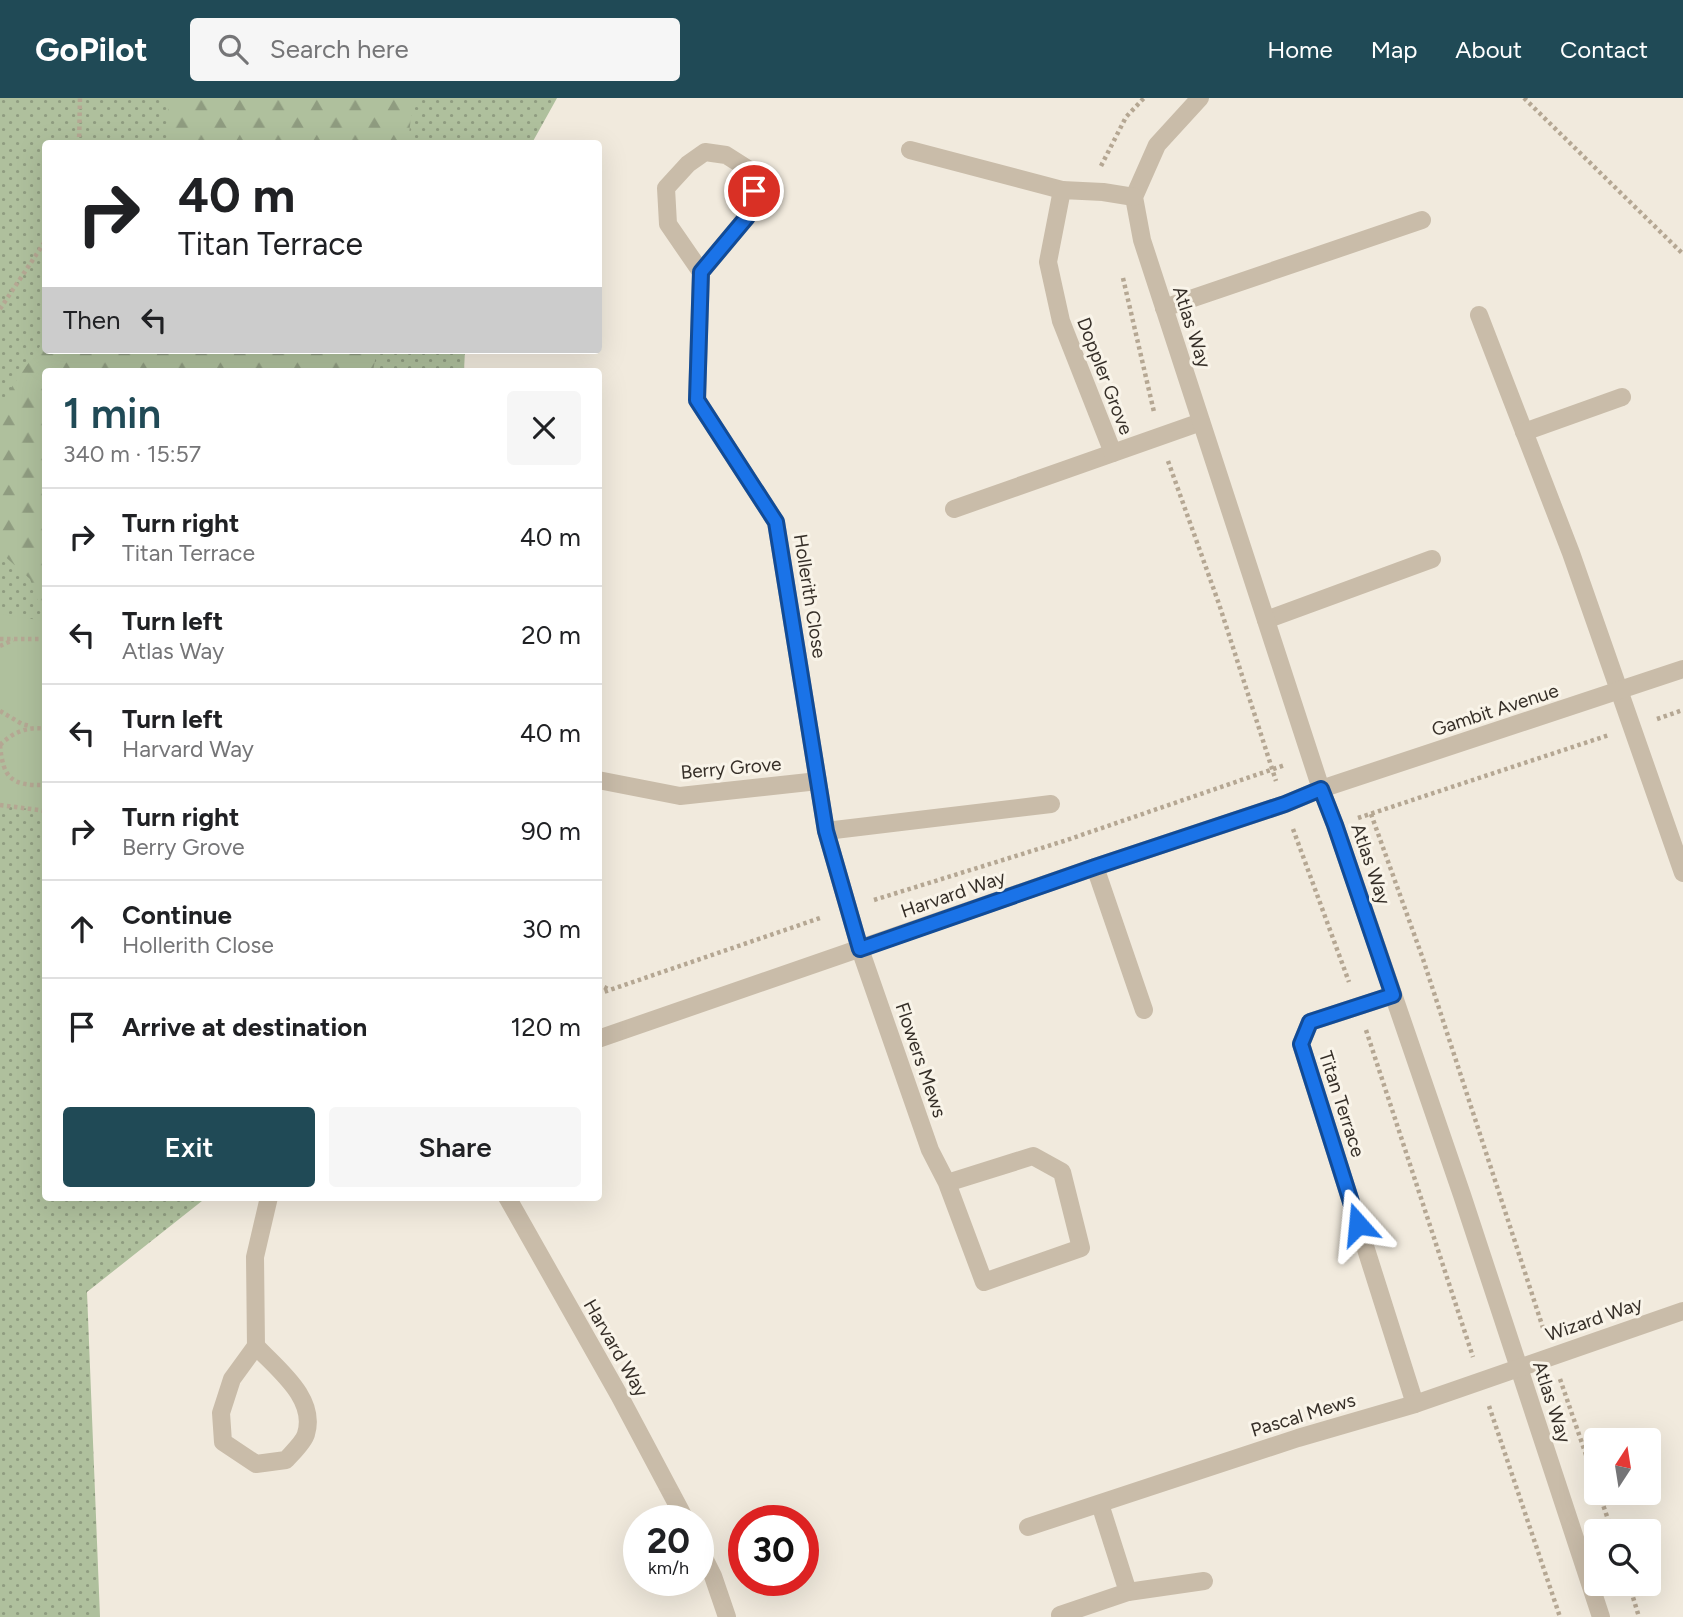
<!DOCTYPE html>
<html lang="en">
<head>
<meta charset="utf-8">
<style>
  body { margin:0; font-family:Figtree,sans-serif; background:#f6f6f6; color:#202124; height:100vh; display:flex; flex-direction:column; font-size:26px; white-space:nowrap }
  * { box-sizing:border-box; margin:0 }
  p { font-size:23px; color:#757577 }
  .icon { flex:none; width:38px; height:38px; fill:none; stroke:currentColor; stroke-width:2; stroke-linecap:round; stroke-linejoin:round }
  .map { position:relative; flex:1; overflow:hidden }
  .side { position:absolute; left:42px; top:270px; width:560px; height:833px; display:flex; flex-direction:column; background:#fff; border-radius:7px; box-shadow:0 7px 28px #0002 }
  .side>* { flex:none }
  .guide { position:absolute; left:42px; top:42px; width:560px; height:214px; border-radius:7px; box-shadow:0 7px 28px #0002; background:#fff; color:#202124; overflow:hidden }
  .needle { width:46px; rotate:12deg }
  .controls { position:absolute; left:1584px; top:1330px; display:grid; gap:14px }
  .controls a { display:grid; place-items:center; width:77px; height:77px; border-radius:7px; background:#fff; box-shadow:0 7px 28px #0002; font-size:35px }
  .speed { position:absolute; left:623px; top:1407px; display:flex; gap:14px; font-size:35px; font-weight:700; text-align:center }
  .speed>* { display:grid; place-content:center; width:91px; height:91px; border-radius:50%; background:#fff; box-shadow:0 7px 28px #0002; line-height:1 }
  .speed small { font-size:18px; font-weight:400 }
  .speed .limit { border:10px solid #d22; background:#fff; color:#111 }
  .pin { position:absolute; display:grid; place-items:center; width:60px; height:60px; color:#fff; margin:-30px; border:4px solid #fff; border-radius:50%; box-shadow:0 2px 7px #0007 }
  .me { position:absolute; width:77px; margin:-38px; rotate:342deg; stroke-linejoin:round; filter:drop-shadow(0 0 5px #0008) }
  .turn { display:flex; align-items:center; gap:24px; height:147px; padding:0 21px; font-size:32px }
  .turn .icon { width:91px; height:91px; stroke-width:2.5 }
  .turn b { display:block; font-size:49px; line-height:60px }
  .then { display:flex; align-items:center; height:66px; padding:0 21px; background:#0003; gap:14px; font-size:26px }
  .round { display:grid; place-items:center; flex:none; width:74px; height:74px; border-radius:7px; background:#f6f6f6 }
  .summary { display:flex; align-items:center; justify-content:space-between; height:119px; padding:0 21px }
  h1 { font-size:42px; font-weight:600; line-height:52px; color:#204a56 }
  .cta { display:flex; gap:14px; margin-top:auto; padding:14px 21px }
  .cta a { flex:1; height:80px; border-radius:7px; background:#204a56; color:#fff; font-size:28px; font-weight:600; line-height:80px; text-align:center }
  .cta a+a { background:#f6f6f6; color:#202124 }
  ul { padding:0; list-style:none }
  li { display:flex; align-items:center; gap:21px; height:98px; padding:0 21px; border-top:2px solid #e0e0e0 }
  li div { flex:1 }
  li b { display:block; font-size:26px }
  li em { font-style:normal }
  header { display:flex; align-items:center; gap:42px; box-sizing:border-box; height:98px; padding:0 35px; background:#204a56; color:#fff }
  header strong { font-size:33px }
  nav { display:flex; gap:38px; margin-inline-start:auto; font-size:24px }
  .search { width:490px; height:63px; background:#f6f6f6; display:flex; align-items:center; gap:18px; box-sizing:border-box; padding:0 24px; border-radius:7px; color:#757577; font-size:26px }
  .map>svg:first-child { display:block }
</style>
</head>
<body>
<header>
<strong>GoPilot</strong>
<div class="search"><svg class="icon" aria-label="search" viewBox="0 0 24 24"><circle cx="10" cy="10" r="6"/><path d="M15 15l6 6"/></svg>Search here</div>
<nav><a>Home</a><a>Map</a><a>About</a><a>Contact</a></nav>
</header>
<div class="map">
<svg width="1683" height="1519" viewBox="0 0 1683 1519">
  <defs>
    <pattern id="grass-dots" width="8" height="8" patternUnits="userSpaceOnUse" patternTransform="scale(1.75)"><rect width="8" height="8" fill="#afc09d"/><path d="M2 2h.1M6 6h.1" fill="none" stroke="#8f9c80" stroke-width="1.8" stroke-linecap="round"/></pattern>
    <pattern id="forest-firs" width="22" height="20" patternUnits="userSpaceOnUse" patternTransform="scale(1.75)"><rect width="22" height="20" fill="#afc09d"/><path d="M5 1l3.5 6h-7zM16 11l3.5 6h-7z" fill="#8f9c80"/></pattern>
  </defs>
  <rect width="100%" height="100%" fill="#f1eadd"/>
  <path fill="url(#grass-dots)" d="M0,0H557L532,45L46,46V252H465L464,273H46V1099H207L87,1194L100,1519H0Z"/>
  <g fill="url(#forest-firs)">
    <path d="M168,0H413L408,46L169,45Z"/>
    <path d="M45,241L46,252H377L373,273H46L45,523L30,481L0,454V306Z"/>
  </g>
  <path fill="#afc09d" d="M0,516L45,523V713L0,707Z"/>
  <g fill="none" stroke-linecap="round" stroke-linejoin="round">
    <g stroke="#b5a793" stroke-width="4.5" stroke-dasharray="3.5 3.5" stroke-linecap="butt">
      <path d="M1524,0L1683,156"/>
      <path d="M79,46L80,0"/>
      <path d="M1101,68L1126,19L1144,0"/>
      <path d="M1123,180L1154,314"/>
      <path d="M0,211L46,142"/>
      <path d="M1168,363L1219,506L1276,683"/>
      <path d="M0,541H46"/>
      <path d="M0,548L13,542"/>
      <path d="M0,613L22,626L30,628"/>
      <path d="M1657,621L1683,612"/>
      <path d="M0,647C3,681 12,688 46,687"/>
      <path d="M0,647C13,634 28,628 46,631"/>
      <path d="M0,707L46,713"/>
      <path d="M1371,716L1423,861L1544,1233"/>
      <path d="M1358,720L1609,637"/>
      <path d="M1293,731L1349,884"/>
      <path d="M874,802L1064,743L1285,667"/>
      <path d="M598,886L610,892"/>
      <path d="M598,896L823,819"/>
      <path d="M1366,932L1473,1259"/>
      <path d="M1560,1281L1596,1386"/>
      <path d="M1489,1308L1560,1519"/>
      <path d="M1599,1395L1612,1433"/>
      <path d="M1629,1486L1639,1519"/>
    </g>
    <g stroke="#c9bca9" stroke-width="18">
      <path d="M910,52L1062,92"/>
      <path d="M1164,210L1422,122"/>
      <path d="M954,411L1201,324"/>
      <path d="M1266,522L1432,461"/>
      <path d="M1095,769L1144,912"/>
    </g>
    <g stroke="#c9bca9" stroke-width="18">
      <path d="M1200,0L1157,47L1134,99L1142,142L1321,691L1335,727L1462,1097L1601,1519"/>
      <path d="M701,174L747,119L754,93L748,71L726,57L705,54L688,66L666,90L668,126L701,174L697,302L776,424L826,733L860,851L930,1052L947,1085L984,1184L1081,1150L1062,1074L1033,1058L947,1085"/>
      <path d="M1479,217L1571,455L1683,775"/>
      <path d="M1524,334L1622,299"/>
      <path d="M1113,355L1061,223L1048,164L1062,92L1103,94L1134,99"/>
      <path d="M598,682L680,698L818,683"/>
      <path d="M826,733L1051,706"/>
      <path d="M1393,897L1310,924L1301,946L1415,1306"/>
      <path d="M598,941L1095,769L1285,706L1321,691L1683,571"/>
      <path d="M507,1099L619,1297L686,1423"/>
      <path d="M256,1248C277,1271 317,1300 306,1336C304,1344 292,1355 286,1362L256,1366L223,1344L221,1315L232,1281L256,1248L255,1159L269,1099"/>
      <path d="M1100,1406L1128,1494"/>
      <path d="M1028,1429L1298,1340L1415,1306L1683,1213"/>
      <path d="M698,1448L713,1478L727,1519"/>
      <path d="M1060,1517L1128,1494L1204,1483"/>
    </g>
  </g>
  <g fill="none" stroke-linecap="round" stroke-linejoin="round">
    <defs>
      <path id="route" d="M754,93L747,119L701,174L697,302L776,424L826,733L860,851L1095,769L1285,706L1321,691L1335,727L1393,897L1310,924L1301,946L1358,1126"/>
    </defs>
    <use href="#route" stroke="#114b97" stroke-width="18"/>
    <use href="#route" stroke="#1a73e8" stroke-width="12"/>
  </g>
  <g text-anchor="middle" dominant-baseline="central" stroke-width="6" stroke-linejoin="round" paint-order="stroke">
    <g font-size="19" fill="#362f28" stroke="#f9f4e9">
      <text transform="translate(1192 229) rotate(72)">Atlas Way</text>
      <text transform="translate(1105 278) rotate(69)">Doppler Grove</text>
      <text transform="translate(810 498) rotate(81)">Hollerith Close</text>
      <text transform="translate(1495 612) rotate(-18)">Gambit Avenue</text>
      <text transform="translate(731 670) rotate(-5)">Berry Grove</text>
      <text transform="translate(1371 766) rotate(71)">Atlas Way</text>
      <text transform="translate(953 796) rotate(-19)">Harvard Way</text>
      <text transform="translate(921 962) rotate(71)">Flowers Mews</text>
      <text transform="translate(1342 1006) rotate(72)">Titan Terrace</text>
      <text transform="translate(1594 1221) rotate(-19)">Wizard Way</text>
      <text transform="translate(616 1250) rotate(60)">Harvard Way</text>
      <text transform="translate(1552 1304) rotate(72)">Atlas Way</text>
      <text transform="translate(1303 1317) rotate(-17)">Pascal Mews</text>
    </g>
  </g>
</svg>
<div class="controls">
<a><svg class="needle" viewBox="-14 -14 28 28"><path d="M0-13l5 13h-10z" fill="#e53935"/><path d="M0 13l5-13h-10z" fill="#757577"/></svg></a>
<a><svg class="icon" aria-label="search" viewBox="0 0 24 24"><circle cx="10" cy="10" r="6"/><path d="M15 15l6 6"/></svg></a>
</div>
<div class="speed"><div>20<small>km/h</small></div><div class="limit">30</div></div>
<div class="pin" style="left:754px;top:93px;background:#d93025"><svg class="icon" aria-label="arrive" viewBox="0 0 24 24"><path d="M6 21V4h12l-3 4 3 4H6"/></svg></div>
<svg class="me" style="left:1358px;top:1126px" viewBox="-20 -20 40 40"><path d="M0-17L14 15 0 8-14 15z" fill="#1a73e8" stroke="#fff" stroke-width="4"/></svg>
<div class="guide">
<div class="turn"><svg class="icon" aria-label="right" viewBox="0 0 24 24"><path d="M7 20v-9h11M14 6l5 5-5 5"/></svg><div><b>40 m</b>Titan Terrace</div></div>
<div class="then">Then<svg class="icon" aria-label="left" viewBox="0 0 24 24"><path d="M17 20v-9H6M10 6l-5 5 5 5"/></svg></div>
</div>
<section class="side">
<div class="summary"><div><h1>1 min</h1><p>340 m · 15:57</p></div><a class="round"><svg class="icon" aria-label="close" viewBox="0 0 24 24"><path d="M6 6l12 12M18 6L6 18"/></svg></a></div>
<ul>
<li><svg class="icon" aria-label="right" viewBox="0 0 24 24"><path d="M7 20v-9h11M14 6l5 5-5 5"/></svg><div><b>Turn right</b><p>Titan Terrace</p></div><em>40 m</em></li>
<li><svg class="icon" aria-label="left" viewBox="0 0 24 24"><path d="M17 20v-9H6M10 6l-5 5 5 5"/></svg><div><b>Turn left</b><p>Atlas Way</p></div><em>20 m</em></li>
<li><svg class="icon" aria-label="left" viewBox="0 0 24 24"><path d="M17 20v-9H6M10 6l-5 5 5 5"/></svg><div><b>Turn left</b><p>Harvard Way</p></div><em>40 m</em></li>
<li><svg class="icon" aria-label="right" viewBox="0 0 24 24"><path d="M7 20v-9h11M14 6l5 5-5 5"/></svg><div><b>Turn right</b><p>Berry Grove</p></div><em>90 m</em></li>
<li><svg class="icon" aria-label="ahead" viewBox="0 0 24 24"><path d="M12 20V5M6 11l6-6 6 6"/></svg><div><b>Continue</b><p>Hollerith Close</p></div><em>30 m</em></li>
<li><svg class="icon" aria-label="arrive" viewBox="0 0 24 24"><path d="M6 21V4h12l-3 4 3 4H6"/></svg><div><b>Arrive at destination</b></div><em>120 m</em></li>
</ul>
<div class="cta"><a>Exit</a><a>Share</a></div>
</section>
</div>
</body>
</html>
